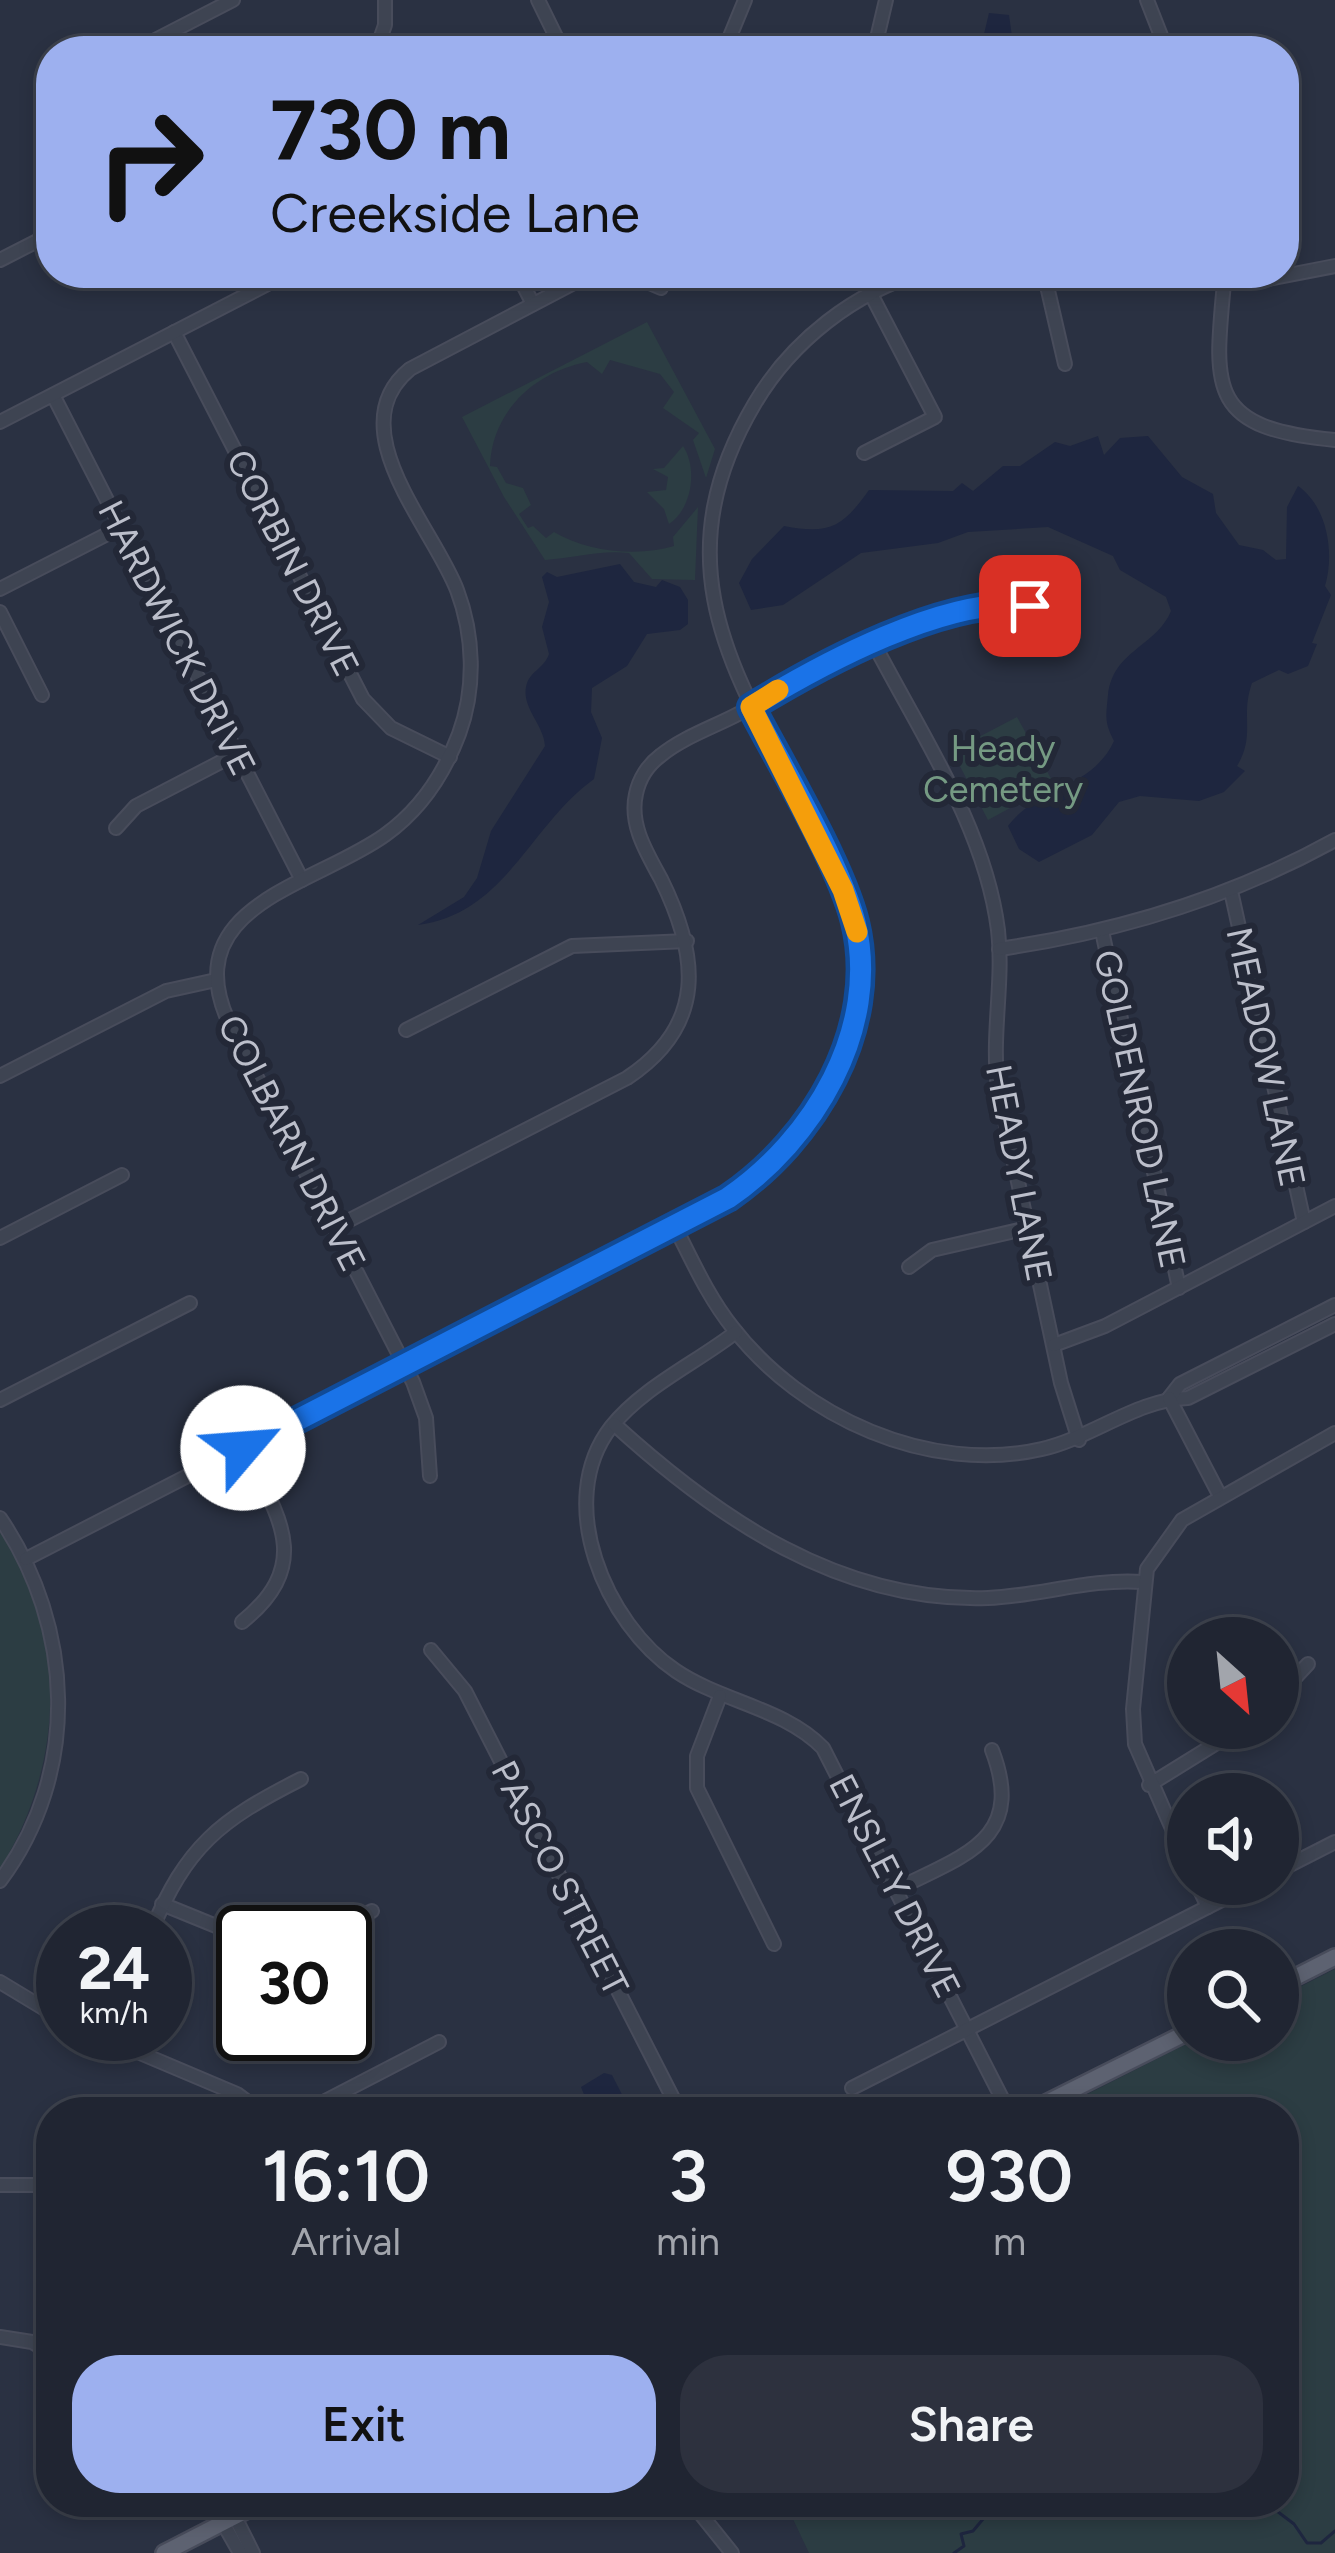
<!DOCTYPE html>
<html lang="en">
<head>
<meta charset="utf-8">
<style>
  body { margin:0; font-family:Figtree,sans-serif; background:#2d313e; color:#f1f3f6; height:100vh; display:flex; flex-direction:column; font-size:45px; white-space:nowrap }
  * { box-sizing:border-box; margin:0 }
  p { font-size:39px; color:#a2a5ac }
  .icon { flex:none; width:66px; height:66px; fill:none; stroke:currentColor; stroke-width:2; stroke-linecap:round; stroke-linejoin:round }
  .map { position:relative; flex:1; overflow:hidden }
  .side { position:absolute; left:36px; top:2097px; width:1263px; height:420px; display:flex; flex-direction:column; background:#202532; border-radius:48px; box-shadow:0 6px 18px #0003,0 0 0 3px #3d424d }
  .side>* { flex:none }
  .banner { position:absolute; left:36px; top:36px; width:1263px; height:252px; border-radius:48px; box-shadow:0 6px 18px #0003,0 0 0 3px #3d424d; background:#9db0ef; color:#111; overflow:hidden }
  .needle { width:78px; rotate:153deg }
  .buttons { position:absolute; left:1167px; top:1617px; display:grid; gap:24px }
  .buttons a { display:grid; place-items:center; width:132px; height:132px; border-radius:50%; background:#202532; box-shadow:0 6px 18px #0003,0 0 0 3px #3d424d; font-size:60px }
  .speed { position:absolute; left:36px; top:1905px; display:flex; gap:24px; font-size:60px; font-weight:700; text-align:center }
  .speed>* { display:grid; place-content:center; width:156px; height:156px; border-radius:50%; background:#202532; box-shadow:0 6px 18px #0003,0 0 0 3px #3d424d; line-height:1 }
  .speed small { font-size:30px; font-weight:400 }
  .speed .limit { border:6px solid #111; border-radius:18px; background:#fff; color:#111 }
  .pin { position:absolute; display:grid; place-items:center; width:102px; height:102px; color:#fff; margin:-51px; border-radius:24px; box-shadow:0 6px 18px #0006 }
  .me { position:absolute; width:132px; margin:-66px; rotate:63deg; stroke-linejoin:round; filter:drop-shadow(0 0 9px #0008) }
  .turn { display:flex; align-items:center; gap:42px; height:252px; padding:0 36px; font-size:54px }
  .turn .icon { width:156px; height:156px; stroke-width:2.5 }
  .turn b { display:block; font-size:84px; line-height:102px }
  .eta { display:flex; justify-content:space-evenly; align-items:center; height:204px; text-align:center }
  .eta b { font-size:72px; font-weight:600; line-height:84px }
  .button { display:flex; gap:24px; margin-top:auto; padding:24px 36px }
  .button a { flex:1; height:138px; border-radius:48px; background:#9db0ef; color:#111; font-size:48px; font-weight:600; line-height:138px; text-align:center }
  .button a+a { background:#2d313e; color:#f1f3f6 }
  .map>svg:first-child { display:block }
</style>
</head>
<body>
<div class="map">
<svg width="1335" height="2553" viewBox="0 0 1335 2553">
  <rect width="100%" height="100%" fill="#2a3142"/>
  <g fill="#2c3d43">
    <path d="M647,322L715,449L706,478L693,440L699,433L663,408L674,392L660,374L610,360L602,374L587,362C535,372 492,411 490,466L497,467L506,483L523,488L531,505L519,514L528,528L533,526L546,538L554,532C587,552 638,557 674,546L673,537L698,507L695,580L652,579L629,553C598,550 576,558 545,560L504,497L462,417Z"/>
    <path d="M683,446C698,468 692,509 669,524L664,509L647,492L666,490L668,477L653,469L664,468Z"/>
    <path d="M1017,717L1054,784L988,820L952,751Z"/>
    <path d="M0,1532C70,1636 64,1765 0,1869Z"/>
    <path d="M1335,1969V2553H809L785,2502H1284V2112H1052L1194,2040H1278V1998Z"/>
  </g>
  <g fill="#1e263f">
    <path d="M989,13L1009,15L1014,51H980Z"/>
    <path d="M1098,436L1104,455L1120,438L1148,436L1182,477L1213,494L1216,513L1239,545L1263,550L1276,560L1286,559L1287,507L1298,486C1327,506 1335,552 1325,586L1331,595L1312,643L1317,644L1308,666L1288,674L1279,670L1252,683C1240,717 1256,734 1237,766L1245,771L1224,792L1199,801L1140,796L1119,802L1092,835L1039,862L1019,849L1008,826C1037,787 1092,789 1114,741C1104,722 1106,716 1108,695C1113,650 1156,647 1171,611L1166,597L1120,570L1113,556L1048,527L968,532L938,543L861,553L783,605L751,610L739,583L752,559L784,526C831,535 843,526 869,490L953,491L962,483L973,491L1003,466H1020L1055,442L1070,446Z"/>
    <path d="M620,564L634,582L656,587L662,580L680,587L688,600V624L680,630L647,634L627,666L592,688L591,712L602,738L594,779C529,826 506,913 418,925L464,897L477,878L491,831L545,746C544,725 522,708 526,687C529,671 544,669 549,654L542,627L549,602L542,577L547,572L557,577Z"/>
    <path d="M604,2073L612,2075L631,2112H591L581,2087Z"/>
  </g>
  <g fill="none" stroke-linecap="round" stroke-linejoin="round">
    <g stroke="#1e263f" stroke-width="3">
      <path d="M1158,2502H1175"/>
      <path d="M1195,2502H1199"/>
      <path d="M1265,2502L1294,2524L1307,2543H1321L1335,2531"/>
      <path d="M954,2553L964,2546L961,2534L973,2531L994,2506L1014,2502"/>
    </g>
    <defs>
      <g id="minor">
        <path d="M538,0L563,51"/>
        <path d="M1147,0L1167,51"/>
        <path d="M134,51L233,0"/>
        <path d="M376,51L385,25V0"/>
        <path d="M724,51L745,0"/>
        <path d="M874,51L886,0"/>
        <path d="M0,260L51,234"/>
        <path d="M517,273L533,304"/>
        <path d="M626,273L661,288"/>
        <path d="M860,273L935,417L864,453"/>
        <path d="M1044,273L1065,364"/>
        <path d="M1182,273L1253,282L1335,266"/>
        <path d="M1225,273C1214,388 1205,428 1335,440"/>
        <path d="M174,332L363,699L391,728L450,757"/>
        <path d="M53,395L302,880"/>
        <path d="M0,422L289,273"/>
        <path d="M0,589L121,527"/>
        <path d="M0,612L42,695"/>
        <path d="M873,642C920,733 985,827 998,930C1004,983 991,1035 998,1088L1061,1383L1079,1440"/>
        <path d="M116,828L136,806L236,754"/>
        <path d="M1231,891L1304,1222"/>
        <path d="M1102,931L1179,1288"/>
        <path d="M999,949C1118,932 1230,898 1335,840"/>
        <path d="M406,1030L572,946L687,941"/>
        <path d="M0,1076L166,991L216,980"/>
        <path d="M674,1225C692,1260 708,1297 733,1328C802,1417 929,1475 1042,1449C1091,1438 1138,1399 1188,1398L1335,1324"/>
        <path d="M334,1228L627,1078C707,1025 699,956 661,879C647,853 629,825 636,794C639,779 648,765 660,756C683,737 714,727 740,713C798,682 981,572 1043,613"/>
        <path d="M0,1238L122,1175"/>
        <path d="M909,1267L932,1250L1028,1228"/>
        <path d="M736,1332C696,1363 643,1387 611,1427C553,1502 606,1624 676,1671C722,1702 784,1708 823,1748L1009,2112"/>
        <path d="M1054,1345L1105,1326L1335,1206"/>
        <path d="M1169,1398L1180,1384L1335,1305"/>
        <path d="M1169,1398L1220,1496"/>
        <path d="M0,1400L190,1303"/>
        <path d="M614,1424C717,1518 840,1603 988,1598C1040,1596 1090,1578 1143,1582"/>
        <path d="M430,1476L426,1418L413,1382L231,1027C172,906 314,886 385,835C420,810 444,774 459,734C476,688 474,635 457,590C433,527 338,428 410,369L593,273"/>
        <path d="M0,1518C74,1627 81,1772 0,1881"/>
        <path d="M26,1559L728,1198C815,1139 889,1017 851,909C787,729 634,607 755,403C791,342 855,291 923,273"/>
        <path d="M242,1622C315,1563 278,1515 243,1447"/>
        <path d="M431,1650L465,1691L680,2112"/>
        <path d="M720,1696L697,1756V1788L774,1944"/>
        <path d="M1278,1696L1308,1664"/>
        <path d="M1149,1785L1241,1728"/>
        <path d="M1188,1865L1135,1744L1133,1709L1147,1569L1182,1520L1335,1433"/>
        <path d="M1278,1871L1335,1842"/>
        <path d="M1197,1884L1208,1907"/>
        <path d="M897,1889C965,1855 1026,1839 992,1750"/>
        <path d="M162,1904L243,1937"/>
        <path d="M151,1932C186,1846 220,1820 301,1779"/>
        <path d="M330,1932L372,1911"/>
        <path d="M0,1982L63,2020"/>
        <path d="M95,2034L237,2094L261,2112"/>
        <path d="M852,2088L1253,1884"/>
        <path d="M304,2112L439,2042"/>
        <path d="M0,2185H51"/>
        <path d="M0,2337L32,2342L51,2353"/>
        <path d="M691,2502L732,2553"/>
        <path d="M235,2517L253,2553"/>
        <path d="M223,2523L240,2553"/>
      </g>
      <g id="major">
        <path d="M1278,1986L1335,1957"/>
        <path d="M1028,2112L1188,2032"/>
        <path d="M164,2553L263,2502"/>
      </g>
    </defs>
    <use href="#minor" stroke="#484c5b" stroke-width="16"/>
    <use href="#major" stroke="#484c5b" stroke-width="20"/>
    <use href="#minor" stroke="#3e4452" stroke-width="12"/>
    <use href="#major" stroke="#5d6271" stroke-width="15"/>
  </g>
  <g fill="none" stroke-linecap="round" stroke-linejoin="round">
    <defs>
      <path id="route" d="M243,1448L728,1198C813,1140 881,1029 855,922C840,863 781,764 751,707C818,666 949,594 1030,606"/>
    </defs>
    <use href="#route" stroke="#114b97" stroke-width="30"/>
    <use href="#route" stroke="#1a73e8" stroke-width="21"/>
    <path stroke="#f59e0b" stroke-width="21" d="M778,690L751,707L843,890L857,932"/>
  </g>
  <g text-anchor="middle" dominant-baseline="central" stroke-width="12" stroke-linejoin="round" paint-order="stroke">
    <g font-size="36" fill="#bcbfcb" stroke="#232837">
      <text transform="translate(293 563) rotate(63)">CORBIN DRIVE</text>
      <text transform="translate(177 638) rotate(63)">HARDWICK DRIVE</text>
      <text transform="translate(1266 1057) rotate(78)">MEADOW LANE</text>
      <text transform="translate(1140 1109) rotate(78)">GOLDENROD LANE</text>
      <text transform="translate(292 1143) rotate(63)">COLBARN DRIVE</text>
      <text transform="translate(1019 1173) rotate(79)">HEADY LANE</text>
      <text transform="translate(560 1878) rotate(63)">PASCO STREET</text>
      <text transform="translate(895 1886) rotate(63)">ENSLEY DRIVE</text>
    </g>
    <g font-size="36" fill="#759a83" stroke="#232837">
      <text x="1003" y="748">Heady<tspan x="1003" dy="41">Cemetery</tspan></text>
    </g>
  </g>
</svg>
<div class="buttons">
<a><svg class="needle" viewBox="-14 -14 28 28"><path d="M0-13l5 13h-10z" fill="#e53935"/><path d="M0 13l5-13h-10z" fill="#a2a5ac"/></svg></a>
<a><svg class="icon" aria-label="sound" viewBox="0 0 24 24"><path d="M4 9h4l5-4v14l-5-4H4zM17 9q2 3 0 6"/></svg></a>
<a><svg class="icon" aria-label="search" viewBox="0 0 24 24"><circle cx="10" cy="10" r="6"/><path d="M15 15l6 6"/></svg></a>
</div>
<div class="speed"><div>24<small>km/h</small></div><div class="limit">30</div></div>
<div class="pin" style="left:1030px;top:606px;background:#d93025"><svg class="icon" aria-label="arrive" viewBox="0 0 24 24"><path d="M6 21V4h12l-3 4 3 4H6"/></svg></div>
<svg class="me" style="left:243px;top:1448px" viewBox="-20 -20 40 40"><circle r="19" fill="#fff"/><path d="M0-13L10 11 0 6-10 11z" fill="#1a73e8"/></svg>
<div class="banner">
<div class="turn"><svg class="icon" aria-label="right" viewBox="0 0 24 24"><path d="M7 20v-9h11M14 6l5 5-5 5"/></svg><div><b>730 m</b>Creekside Lane</div></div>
</div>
<section class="side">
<div class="eta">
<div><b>16:10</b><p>Arrival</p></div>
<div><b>3</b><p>min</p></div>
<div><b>930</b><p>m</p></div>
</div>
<div class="button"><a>Exit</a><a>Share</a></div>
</section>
</div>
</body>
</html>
